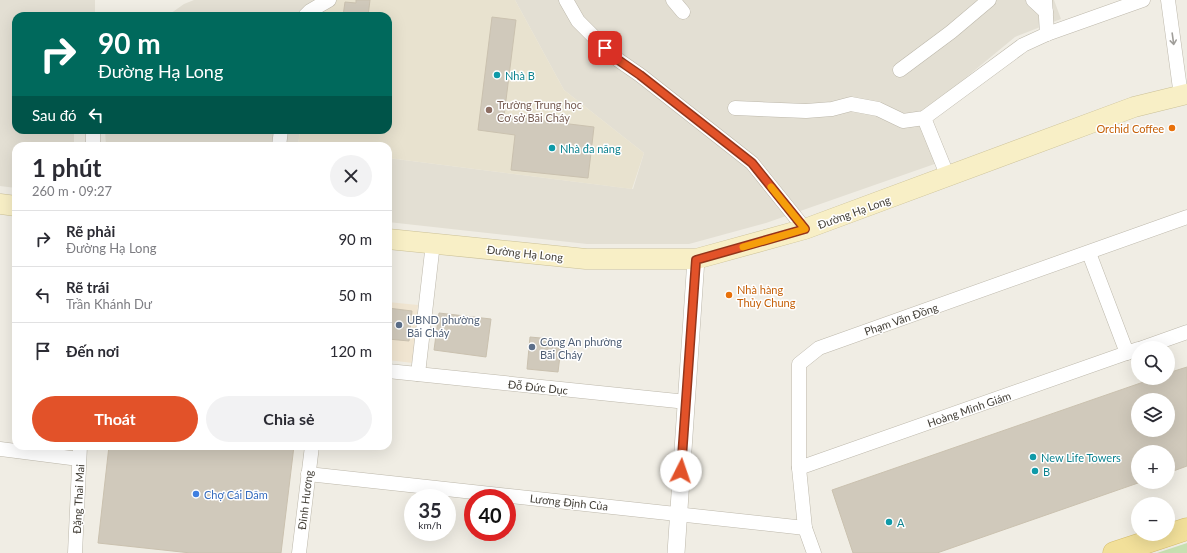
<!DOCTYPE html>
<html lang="vi">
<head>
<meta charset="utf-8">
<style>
  body { margin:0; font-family:Lato,sans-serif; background:#f2f2f3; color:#2b2b33; height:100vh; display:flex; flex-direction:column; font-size:15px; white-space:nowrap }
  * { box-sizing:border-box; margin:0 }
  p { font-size:13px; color:#7c7c81 }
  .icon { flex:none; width:22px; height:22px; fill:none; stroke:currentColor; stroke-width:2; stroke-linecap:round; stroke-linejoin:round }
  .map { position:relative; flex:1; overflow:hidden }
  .panel { position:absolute; left:12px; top:142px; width:380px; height:308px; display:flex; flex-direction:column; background:#fff; border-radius:12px; box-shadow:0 4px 16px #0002 }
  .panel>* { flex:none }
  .hud { position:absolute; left:12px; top:12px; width:380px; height:122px; border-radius:12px; box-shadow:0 4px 16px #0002; background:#00695c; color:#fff; overflow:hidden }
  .buttons { position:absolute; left:1131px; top:341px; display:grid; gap:8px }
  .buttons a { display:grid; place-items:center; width:44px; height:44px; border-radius:50%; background:#fff; box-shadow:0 4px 16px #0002; font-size:20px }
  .speed { position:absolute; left:404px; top:489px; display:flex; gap:8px; font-size:20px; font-weight:700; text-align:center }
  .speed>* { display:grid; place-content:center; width:52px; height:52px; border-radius:50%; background:#fff; box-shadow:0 4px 16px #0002; line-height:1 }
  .speed small { font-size:10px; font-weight:400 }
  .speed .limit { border:6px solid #d22; background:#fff; color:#111 }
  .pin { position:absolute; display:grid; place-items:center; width:34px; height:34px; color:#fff; margin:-17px; border-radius:8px; box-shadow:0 2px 6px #0006 }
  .me { position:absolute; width:44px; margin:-22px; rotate:4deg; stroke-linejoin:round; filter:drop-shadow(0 0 3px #0008) }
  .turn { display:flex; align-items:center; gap:14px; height:84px; padding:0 20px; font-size:18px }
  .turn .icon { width:52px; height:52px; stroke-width:2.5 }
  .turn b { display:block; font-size:28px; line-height:34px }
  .then { display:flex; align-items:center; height:38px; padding:0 20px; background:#0003; gap:8px; font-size:15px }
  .round { display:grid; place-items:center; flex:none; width:42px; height:42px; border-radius:21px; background:#f2f2f3 }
  .overview { display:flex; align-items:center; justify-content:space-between; height:68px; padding:0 20px }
  h1 { font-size:24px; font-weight:700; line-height:30px }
  .action { display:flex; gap:8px; margin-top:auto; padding:8px 20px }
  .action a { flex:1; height:46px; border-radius:24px; background:#e25229; color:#fff; font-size:16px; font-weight:700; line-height:46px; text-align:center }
  .action a+a { background:#f2f2f3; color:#2b2b33 }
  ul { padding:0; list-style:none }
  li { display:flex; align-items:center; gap:12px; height:56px; padding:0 20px; border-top:1px solid #e1e1e2 }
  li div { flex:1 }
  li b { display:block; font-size:15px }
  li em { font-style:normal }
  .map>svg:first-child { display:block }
</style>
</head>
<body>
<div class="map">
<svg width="1187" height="553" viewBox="0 0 1187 553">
  <rect width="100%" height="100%" fill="#f0ede4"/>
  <g fill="#e3dfd3">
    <path d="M0,0H95V16H16V130H74V146H16V188L0,186Z"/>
    <path d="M194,0H337L314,13L313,16H167L184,4Z"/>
    <path d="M515,0H1054L1061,19L1015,37L923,113L946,160L766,223L689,244H587L388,222V158L633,189L644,153L564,90Z"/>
    <path d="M105,130H300L298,146H106Z"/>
  </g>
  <path fill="#f0e5d1" d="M388,302L418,305L413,363L388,360Z"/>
  <path fill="#e8e2cf" d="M337,0H515L564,90L644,153L632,189L388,158V146H298L300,130H388V16H313L314,13Z"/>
  <path fill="#c7e0b1" d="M1187,543V553H1157Z"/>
  <g fill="#d0c9bb" stroke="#cac1af" fill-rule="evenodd">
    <path d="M356,0H370L368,16H343L345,2L356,3Z"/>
    <path d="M492,17L516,20L504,116L594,127L588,178L511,170L515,135L478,130Z"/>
    <path d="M388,308L412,311L409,341L388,339Z"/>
    <path d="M439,313L491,319L486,357L434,350Z"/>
    <path d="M530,337L562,340L558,372L527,369Z"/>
    <path d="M1187,367V466L1168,473V452H1138V483L937,553H853L832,490L1155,378H1168V373ZM1138,400H1168V430H1138Z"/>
    <path d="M109,446H294L281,553H191L98,543Z"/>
  </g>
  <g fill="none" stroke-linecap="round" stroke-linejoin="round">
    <defs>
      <g id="minor">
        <path d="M566,0L578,21L614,57L640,75L752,163L805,229"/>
        <path d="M673,0L683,12"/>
        <path d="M1033,0L1046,12"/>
        <path d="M1045,0L1047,34"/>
        <path d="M1168,0L1181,96"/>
        <path d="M305,16L310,11L329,0"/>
        <path d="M900,70L951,32L989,0"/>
        <path d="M735,108L806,111L832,109L851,104L878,109L903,121L924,118L1023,45L1047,34L1143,0"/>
        <path d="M924,118L948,177"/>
        <path d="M93,130V146"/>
        <path d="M279,146L281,130"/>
        <path d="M1089,253L1127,353"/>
        <path d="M1142,348L1187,332"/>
        <path d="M388,371L687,402"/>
        <path d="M418,374L433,243"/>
        <path d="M0,449L79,459"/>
        <path d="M799,468L1138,349"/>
        <path d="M308,474L805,528"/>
        <path d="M75,553L80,446"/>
        <path d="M299,553L312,446"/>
        <path d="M814,553L805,528L799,468V364L819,348L1187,217"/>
      </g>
      <path id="tertiary" d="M676,553L696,259"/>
      <g id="secondary">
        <path d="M0,204L16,206"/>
        <path d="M388,239L586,259H696L805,229L1134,107L1187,94"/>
      </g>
      <path id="primary" d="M1114,553L1187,529"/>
    </defs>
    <use href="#minor" stroke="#bdb8ab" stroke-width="15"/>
    <use href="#tertiary" stroke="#bdb8ab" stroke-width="18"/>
    <use href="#secondary" stroke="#cbc198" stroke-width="21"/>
    <use href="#primary" stroke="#d5bd6d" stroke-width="23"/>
    <use href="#minor" stroke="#fff" stroke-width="14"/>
    <use href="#tertiary" stroke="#fff" stroke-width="17"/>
    <use href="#secondary" stroke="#f8efc6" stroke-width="20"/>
    <use href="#primary" stroke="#f2e09a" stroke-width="22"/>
  </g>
  <defs><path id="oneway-shaft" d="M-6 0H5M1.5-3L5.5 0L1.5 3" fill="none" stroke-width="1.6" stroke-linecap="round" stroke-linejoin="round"/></defs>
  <use stroke="#a09e9a" href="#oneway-shaft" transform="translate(1173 39) rotate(82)"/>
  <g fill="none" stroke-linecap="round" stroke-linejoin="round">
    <defs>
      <path id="route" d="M605,48L614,57L640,75L752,163L805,229L696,260L681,471"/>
    </defs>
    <use href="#route" stroke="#93351b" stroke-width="10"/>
    <use href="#route" stroke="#e25229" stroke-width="7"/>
    <path stroke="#f59e0b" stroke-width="7" d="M743,247L805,229L771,187"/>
  </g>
  <g fill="#0f9aa8" stroke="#fff" stroke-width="1.5">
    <circle cx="497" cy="75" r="4"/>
    <circle cx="552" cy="148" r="4"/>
    <circle cx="1033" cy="457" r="4"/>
    <circle cx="1035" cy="471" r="4"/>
    <circle cx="889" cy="522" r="4"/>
  </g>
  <circle fill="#8d6e63" stroke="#fff" stroke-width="1.5" cx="489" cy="110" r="4"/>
  <g fill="#e8710a" stroke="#fff" stroke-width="1.5">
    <circle cx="1172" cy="128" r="4"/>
    <circle cx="729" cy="295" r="4"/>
  </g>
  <g fill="#5c6f8a" stroke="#fff" stroke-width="1.5">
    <circle cx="399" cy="325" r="4"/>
    <circle cx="532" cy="347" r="4"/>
  </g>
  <circle fill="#3f7fe0" stroke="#fff" stroke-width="1.5" cx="196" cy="494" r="4"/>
  <g text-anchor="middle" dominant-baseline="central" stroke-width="3" stroke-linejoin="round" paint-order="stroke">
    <g font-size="11" fill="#0d838f" stroke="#fff" text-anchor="start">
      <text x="505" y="75">Nhà B</text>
      <text x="560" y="148">Nhà đa năng</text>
      <text x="1041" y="457">New Life Towers</text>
      <text x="1043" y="471">B</text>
      <text x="897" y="522">A</text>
    </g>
    <g font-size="11" fill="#785e54" stroke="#fff" text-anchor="start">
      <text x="497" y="104">Trường Trung học<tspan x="497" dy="13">Cơ sở Bãi Cháy</tspan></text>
    </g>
    <g font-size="11" fill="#c56008" stroke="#fff" text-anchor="end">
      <text x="1164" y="128">Orchid Coffee</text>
      <text x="737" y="289" text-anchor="start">Nhà hàng<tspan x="737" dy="13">Thủy Chung</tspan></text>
    </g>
    <g font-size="11" fill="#413d35" stroke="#fff">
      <text transform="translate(854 212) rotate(-20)">Đường Hạ Long</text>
      <text transform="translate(525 253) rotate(6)">Đường Hạ Long</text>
      <text transform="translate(901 319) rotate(-19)">Phạm Văn Đồng</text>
      <text transform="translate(538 387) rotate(6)">Đỗ Đức Dục</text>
      <text transform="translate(969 409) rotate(-19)">Hoàng Minh Giám</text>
      <text transform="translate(78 499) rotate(-87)">Đặng Thai Mai</text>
      <text transform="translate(305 500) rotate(-83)">Đỉnh Hương</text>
      <text transform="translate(569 502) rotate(6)">Lương Định Của</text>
    </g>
    <g font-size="11" fill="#4e5e75" stroke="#fff" text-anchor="start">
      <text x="407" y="319">UBND phường<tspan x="407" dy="13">Bãi Cháy</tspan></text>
      <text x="540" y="341">Công An phường<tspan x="540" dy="13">Bãi Cháy</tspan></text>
    </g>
    <g font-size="11" fill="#366cbe" stroke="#fff" text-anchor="start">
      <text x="204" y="494">Chợ Cái Dăm</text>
    </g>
  </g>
</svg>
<div class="buttons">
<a><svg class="icon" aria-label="search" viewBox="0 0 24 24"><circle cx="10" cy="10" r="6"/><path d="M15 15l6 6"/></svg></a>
<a><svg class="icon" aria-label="layers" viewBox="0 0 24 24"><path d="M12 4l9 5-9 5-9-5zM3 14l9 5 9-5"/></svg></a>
<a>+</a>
<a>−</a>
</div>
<div class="speed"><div>35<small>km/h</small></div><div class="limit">40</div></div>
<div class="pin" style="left:605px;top:48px;background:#d93025"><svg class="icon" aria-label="arrive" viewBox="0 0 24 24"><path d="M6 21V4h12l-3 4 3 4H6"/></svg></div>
<svg class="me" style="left:681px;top:471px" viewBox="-20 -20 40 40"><circle r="19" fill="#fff"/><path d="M0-13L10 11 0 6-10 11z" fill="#e25229"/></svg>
<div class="hud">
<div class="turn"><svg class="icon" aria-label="right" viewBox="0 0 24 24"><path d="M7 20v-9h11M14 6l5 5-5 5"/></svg><div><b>90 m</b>Đường Hạ Long</div></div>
<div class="then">Sau đó<svg class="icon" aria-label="left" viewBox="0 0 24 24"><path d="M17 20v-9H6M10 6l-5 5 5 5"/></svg></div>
</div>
<section class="panel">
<div class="overview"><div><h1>1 phút</h1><p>260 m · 09:27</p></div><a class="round"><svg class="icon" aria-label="close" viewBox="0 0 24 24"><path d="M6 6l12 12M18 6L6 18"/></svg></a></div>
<ul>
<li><svg class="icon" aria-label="right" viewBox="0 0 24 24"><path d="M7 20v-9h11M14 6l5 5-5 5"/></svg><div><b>Rẽ phải</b><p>Đường Hạ Long</p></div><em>90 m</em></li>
<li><svg class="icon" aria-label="left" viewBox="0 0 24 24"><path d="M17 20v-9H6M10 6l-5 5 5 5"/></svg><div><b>Rẽ trái</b><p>Trần Khánh Dư</p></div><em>50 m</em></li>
<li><svg class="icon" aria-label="arrive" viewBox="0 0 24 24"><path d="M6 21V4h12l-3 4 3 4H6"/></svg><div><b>Đến nơi</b></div><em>120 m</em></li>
</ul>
<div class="action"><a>Thoát</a><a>Chia sẻ</a></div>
</section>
</div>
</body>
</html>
